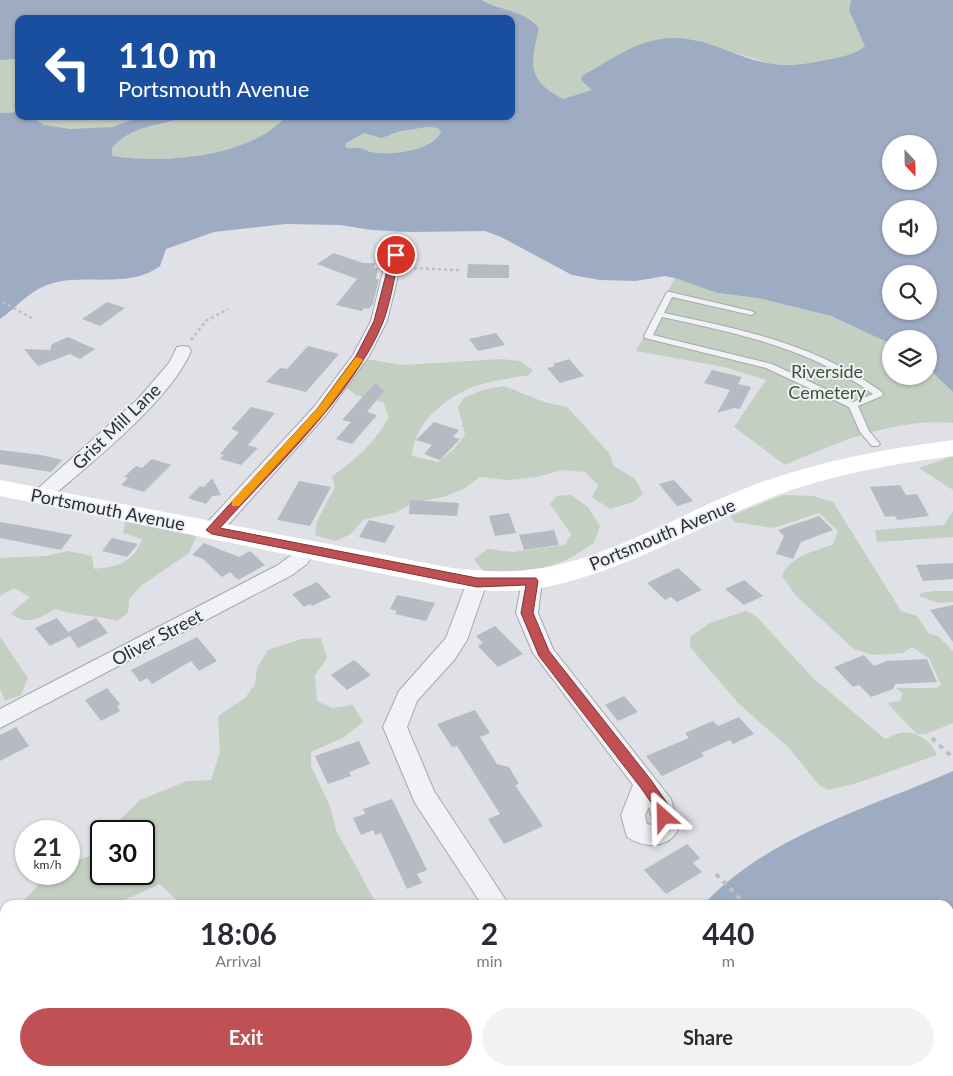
<!DOCTYPE html>
<html lang="en">
<head>
<meta charset="utf-8">
<style>
  body { margin:0; font-family:Lato,sans-serif; background:#f2f2f3; color:#2b2b33; height:100vh; display:flex; flex-direction:column; font-size:19px; white-space:nowrap }
  * { box-sizing:border-box; margin:0 }
  p { font-size:16px; color:#7c7c81 }
  .icon { flex:none; width:28px; height:28px; fill:none; stroke:currentColor; stroke-width:2; stroke-linecap:round; stroke-linejoin:round }
  .map { position:relative; flex:1; overflow:hidden }
  .sheet { position:absolute; left:0px; top:900px; width:954px; height:176px; display:flex; flex-direction:column; background:#fff; border-radius:15px 15px 0 0; box-shadow:0 1px 4px #0004 }
  .sheet>* { flex:none }
  .banner { position:absolute; left:15px; top:15px; width:500px; height:105px; border-radius:10px; box-shadow:0 1px 4px #0004; background:#1a4fa0; color:#fff; overflow:hidden }
  .needle { width:32px; rotate:158deg }
  .tools { position:absolute; left:882px; top:135px; display:grid; gap:10px }
  .tools a { display:grid; place-items:center; width:55px; height:55px; border-radius:50%; background:#fff; box-shadow:0 1px 4px #0004; font-size:25px }
  .speed { position:absolute; left:15px; top:820px; display:flex; gap:10px; font-size:25px; font-weight:700; text-align:center }
  .speed>* { display:grid; place-content:center; width:65px; height:65px; border-radius:50%; background:#fff; box-shadow:0 1px 4px #0004; line-height:1 }
  .speed small { font-size:12px; font-weight:400 }
  .speed .limit { border:2px solid #111; border-radius:8px; background:#fff; color:#111 }
  .pin { position:absolute; display:grid; place-items:center; width:42px; height:42px; color:#fff; margin:-21px; border:2px solid #fff; border-radius:50%; box-shadow:0 1px 5px #0007 }
  .me { position:absolute; width:55px; margin:-28px; rotate:335deg; stroke-linejoin:round; filter:drop-shadow(0 0 4px #0008) }
  .turn { display:flex; align-items:center; gap:18px; height:105px; padding:0 20px; font-size:22px }
  .turn .icon { width:65px; height:65px; stroke-width:2.5 }
  .turn b { display:block; font-size:35px; line-height:42px }
  .eta { display:flex; justify-content:space-evenly; align-items:center; height:85px; text-align:center }
  .eta b { font-size:30px; font-weight:700; line-height:35px }
  .action { display:flex; gap:10px; margin-top:auto; padding:10px 20px }
  .action a { flex:1; height:58px; border-radius:30px; background:#bf5054; color:#fff; font-size:20px; font-weight:700; line-height:58px; text-align:center }
  .action a+a { background:#f2f2f3; color:#2b2b33 }
  .map>svg:first-child { display:block }
</style>
</head>
<body>
<div class="map">
<svg width="953" height="1076" viewBox="0 0 953 1076">
  <rect width="100%" height="100%" fill="#dfe1e6"/>
  <g fill="#c3cfc1">
    <path d="M482,0H851L849,12L865,46L857,53L803,65H791L771,64L691,39H661L581,80L593,90L563,99C526,80 531,64 539,28L533,21Z"/>
    <path d="M19,59V112L0,113V60Z"/>
    <path d="M30,116H142C121,129 67,135 43,125C38,123 34,119 30,116Z"/>
    <path d="M188,116H286C250,158 162,164 111,156L112,148C134,124 160,128 188,116Z"/>
    <path d="M428,127L438,128L441,132C431,151 391,156 371,152C367,152 364,148 360,148C354,147 351,150 344,147L346,143L364,133L392,135L401,131Z"/>
    <path d="M675,278L717,293L758,298L831,316L891,344V376H929V369L953,392V423C895,418 838,442 785,465L734,427L766,380L724,367L636,351Z"/>
    <path d="M365,359L403,365L502,359L520,361L533,370L529,375C508,379 481,381 462,392C437,405 414,427 412,456L438,462L454,449L465,435L458,407L464,398L483,390L504,386L544,402L567,407L609,453L614,466L635,479L643,494L633,502L610,509L592,497L598,485L585,472L562,470L537,477L507,480L480,477L465,488L444,497L416,502L397,512L363,520L351,534L336,541L315,535L317,521L335,487L332,476C355,461 376,441 389,417L383,402L356,395L344,386Z"/>
    <path d="M950,457H953V490L919,468Z"/>
    <path d="M571,495L588,507L600,526L594,543L570,558L547,568L511,573L483,571L474,559L488,549L513,552L565,545L571,534L550,504L557,496Z"/>
    <path d="M783,495L814,496L833,502L901,611L917,616L929,634L938,636L953,651V723L926,734H917L887,703L900,701L903,694L896,688H936L941,685L929,658L912,647L903,653L873,655L854,649L796,596L782,576C790,555 815,552 833,544L838,531L819,513L774,528L734,522L730,516Z"/>
    <path d="M953,511V537L877,542L875,530L944,525Z"/>
    <path d="M139,519L182,528L196,537L189,553L142,585L129,599L128,613L117,621C96,615 75,616 55,609C41,618 25,627 11,613L30,597L14,588L0,596V558L46,556L68,551L92,556L94,569C117,567 133,563 142,539L123,533L125,522Z"/>
    <path d="M934,591H953V602L938,603L919,596L921,593Z"/>
    <path d="M746,611L757,617L812,677L885,739C890,737 896,733 901,733C916,730 932,742 937,755L857,783L828,790L819,785L789,748L739,704L690,647V637L710,623Z"/>
    <path d="M0,637L28,678L21,695L5,701L0,689Z"/>
    <path d="M321,638L327,658L315,675L317,701L332,708L353,705L363,722L344,737L311,752V766L330,806L336,830L377,905H182L160,884L122,901L121,905H20L48,874H69V863L93,855L101,837V874H144V831H108L140,800L187,781L211,780L220,752L218,716L245,698L255,684L257,668L268,650L301,639Z"/>
  </g>
  <g fill="#9dabc3" fill-rule="evenodd">
    <path d="M0,0H482C499,10 527,12 539,28C531,64 526,80 563,99L592,90L581,80L582,76C606,63 634,42 662,39C704,33 734,59 773,64C793,67 811,63 830,59C843,56 855,55 865,46L849,11L851,0H953V392L929,369V339H891V344L831,316L758,298L717,293L675,278L665,276L636,281L600,280L572,275L501,237L485,231L410,232L372,230L340,225L286,224L214,232L166,249L160,266C128,290 82,272 47,285C28,292 16,308 0,319V113L19,112V116H30L44,125L70,129L112,127L142,116H188C160,127 133,124 112,148V156C163,164 250,158 286,116H511V19H19V59L0,60ZM428,127L438,128L441,132C432,151 391,156 371,152C368,152 364,148 360,148C354,147 351,150 345,147L346,143L364,133L381,138L401,131ZM891,144H929V181H891ZM891,209H929V246H891ZM891,274H929V311H891Z"/>
    <path d="M953,771V1076H590L596,1071H949V905H703C766,836 870,808 953,771Z"/>
  </g>
  <g fill="#b6bac2">
    <path d="M334,253L363,263H375L374,268H378L376,279H379L373,304L369,309L364,308L362,311L336,305L357,279L317,264Z"/>
    <path d="M468,264L509,265V278H467Z"/>
    <path d="M107,302L125,308L100,326L82,319Z"/>
    <path d="M496,333L505,345L478,351L469,339Z"/>
    <path d="M68,337L95,349L80,359L70,354L38,366L24,349L50,350L52,344Z"/>
    <path d="M308,346L339,354L306,392L266,382L280,368L287,369Z"/>
    <path d="M569,359L584,376L560,383L547,368L555,366L553,364Z"/>
    <path d="M712,370L742,377L738,384L751,387L740,409L734,408L717,413L730,390L704,383Z"/>
    <path d="M375,383L384,391L367,412L377,415L352,444L336,439L351,422L342,420Z"/>
    <path d="M251,407L275,413L248,445L258,448L241,465L220,459L224,455L220,454L239,432L231,429Z"/>
    <path d="M434,422L459,430L453,437L460,439L440,460L424,454L432,445L416,440Z"/>
    <path d="M0,450L41,455L62,460L51,472L0,464Z"/>
    <path d="M152,459L171,465L144,492L121,485L128,478L124,477L136,466L142,468Z"/>
    <path d="M212,478L221,495L212,496L206,504L188,498L200,486L204,487Z"/>
    <path d="M674,480L693,501L677,506L659,484Z"/>
    <path d="M299,481L331,487L310,526L277,520Z"/>
    <path d="M900,485L906,495L917,494L929,516L897,520L895,516L885,517L870,487Z"/>
    <path d="M410,500L459,503L457,516L409,514Z"/>
    <path d="M509,513L516,533L495,536L489,516Z"/>
    <path d="M819,516L833,530L801,542L793,559L776,554L784,536L778,530Z"/>
    <path d="M369,520L395,526L385,543L359,537Z"/>
    <path d="M0,522L24,526L72,535L61,550L0,538Z"/>
    <path d="M554,530L559,545L524,550L519,535Z"/>
    <path d="M112,538L138,544L127,557L102,551Z"/>
    <path d="M204,543L239,557L250,551L265,565L238,580L230,572L222,577L203,559L192,555Z"/>
    <path d="M953,563V579L923,581L916,565Z"/>
    <path d="M678,568L702,590L677,602L671,597L665,600L647,583Z"/>
    <path d="M744,580L763,596L744,605L725,589Z"/>
    <path d="M317,582L331,597L312,606L310,604L304,607L292,594Z"/>
    <path d="M397,595L435,603L426,621L395,614L397,611L390,609Z"/>
    <path d="M953,605V642L930,610Z"/>
    <path d="M57,618L68,632L96,618L108,633L78,648L70,636L50,646L35,628Z"/>
    <path d="M495,626L523,654L498,667L478,646L483,643L476,636Z"/>
    <path d="M197,637L217,661L199,671L191,661L152,684L147,678L140,682L131,670Z"/>
    <path d="M864,655L874,666L887,661L927,659L937,682L895,684L893,689L871,697L859,685L853,687L834,667Z"/>
    <path d="M354,660L371,675L347,690L331,675Z"/>
    <path d="M107,688L120,704L117,706L120,711L101,721L85,700Z"/>
    <path d="M624,696L638,712L618,721L605,705Z"/>
    <path d="M475,710L490,733L480,737L497,764L509,767L519,784L515,785L543,826L504,844L488,819L500,814L457,746L452,747L437,724Z"/>
    <path d="M739,717L754,734L733,744L730,740L701,753L704,756L662,776L646,756L689,738L685,733L713,721L718,726Z"/>
    <path d="M16,727L29,746L0,761V735Z"/>
    <path d="M359,741L370,764L349,772L351,776L328,784L315,756Z"/>
    <path d="M392,799L427,870L417,874L422,883L407,889L381,833L375,835L373,830L361,835L353,818L365,814L363,809Z"/>
    <path d="M687,844L700,858L693,863L702,872L666,894L644,870Z"/>
  </g>
  <g fill="none" stroke-linecap="round" stroke-linejoin="round">
    <defs>
      <path id="service" d="M667,292H670L751,311L755,313L751,315L672,297L664,313C744,330 815,344 882,392L883,394L882,396L858,406L869,431L880,444L878,446H872L860,432L849,407L766,368L645,338L644,336ZM662,317C736,333 810,348 873,394L853,402L772,364L653,335Z"/>
      <g id="minor">
        <path d="M395,250L403,255L387,321L369,356L326,415L219,535L212,537L205,535L202,530L205,525L314,407L353,355L371,321L387,255Z"/>
        <path d="M183,346L189,347L191,351C170,401 90,464 48,500L41,502L34,500L31,496L34,492L138,399L169,363L177,347Z"/>
        <path d="M307,541L314,543L317,548L307,564L292,575L0,728V709L278,565L293,554L300,543Z"/>
        <path d="M532,574L539,576L542,581L538,613L553,649L671,799L679,828C669,849 645,849 627,837L621,815L633,785L533,653L516,613L522,581L525,576ZM649,807L654,824L652,825L647,824L645,815Z"/>
        <path d="M477,575L484,577L487,582L467,640L455,659L417,701L407,727L434,791L509,905H482L415,803L383,727L399,691L446,638L467,582L470,577Z"/>
      </g>
    </defs>
    <use href="#service" stroke="#a5a8af" stroke-width="2"/>
    <use href="#minor" stroke="#a5a8af" stroke-width="2"/>
    <g stroke="#bdbfc5" stroke-width="2.5" stroke-dasharray="3 3" stroke-linecap="butt">
      <path d="M396,244L397,231"/>
      <path d="M408,268L459,270"/>
      <path d="M3,302L35,320"/>
      <path d="M191,340L206,321L228,309"/>
    </g>
    <g stroke="#bdbfc5" stroke-width="4" stroke-dasharray="5 5" stroke-linecap="butt">
      <path d="M932,738L953,758"/>
      <path d="M716,874L746,905"/>
    </g>
    <use href="#service" fill="#f1f2f5" fill-rule="evenodd"/>
    <use href="#minor" fill="#f1f2f5" fill-rule="evenodd"/>
    <path fill="#fff" fill-rule="evenodd" d="M953,440V456C891,464 830,475 772,497C693,528 620,575 535,589C507,593 480,590 452,588L0,496V480L452,568C480,571 507,573 535,569C613,558 681,512 754,485C818,461 885,449 953,440Z"/>
  </g>
  <path fill="#bf5054" stroke="#7c3437" d="M396,252L400,255C394,277 391,301 383,322C355,393 272,470 220,528L477,578H536L538,581L533,613L549,651L651,780L669,806L671,817L669,821H659L655,808L641,788L539,656L521,613L526,585L477,587L212,534L206,530L317,409L356,356L374,321L391,255Z"/>
  <path fill="#f59e0b" d="M358,357L363,360L324,413L239,506H232V501L317,409L355,358Z"/>
  <g text-anchor="middle" dominant-baseline="central" stroke-width="4" stroke-linejoin="round" paint-order="stroke">
    <g font-size="18" fill="#3a5638" stroke="#eef0f4">
      <text x="827" y="371">Riverside<tspan x="827" dy="21">Cemetery</tspan></text>
    </g>
    <g font-size="18" fill="#292e3b" stroke="#eef0f4">
      <text transform="translate(116 426) rotate(-44)">Grist Mill Lane</text>
      <text transform="translate(108 509) rotate(11)">Portsmouth Avenue</text>
      <text transform="translate(662 534) rotate(-23)">Portsmouth Avenue</text>
      <text transform="translate(157 637) rotate(-28)">Oliver Street</text>
    </g>
  </g>
</svg>
<div class="tools">
<a><svg class="needle" viewBox="-14 -14 28 28"><path d="M0-13l5 13h-10z" fill="#e53935"/><path d="M0 13l5-13h-10z" fill="#7c7c81"/></svg></a>
<a><svg class="icon" aria-label="sound" viewBox="0 0 24 24"><path d="M4 9h4l5-4v14l-5-4H4zM17 9q2 3 0 6"/></svg></a>
<a><svg class="icon" aria-label="search" viewBox="0 0 24 24"><circle cx="10" cy="10" r="6"/><path d="M15 15l6 6"/></svg></a>
<a><svg class="icon" aria-label="layers" viewBox="0 0 24 24"><path d="M12 4l9 5-9 5-9-5zM3 14l9 5 9-5"/></svg></a>
</div>
<div class="speed"><div>21<small>km/h</small></div><div class="limit">30</div></div>
<div class="pin" style="left:396px;top:255px;background:#d93025"><svg class="icon" aria-label="arrive" viewBox="0 0 24 24"><path d="M6 21V4h12l-3 4 3 4H6"/></svg></div>
<svg class="me" style="left:664px;top:817px" viewBox="-20 -20 40 40"><path d="M0-17L14 15 0 8-14 15z" fill="#bf5054" stroke="#fff" stroke-width="4"/></svg>
<div class="banner">
<div class="turn"><svg class="icon" aria-label="left" viewBox="0 0 24 24"><path d="M17 20v-9H6M10 6l-5 5 5 5"/></svg><div><b>110 m</b>Portsmouth Avenue</div></div>
</div>
<section class="sheet">
<div class="eta">
<div><b>18:06</b><p>Arrival</p></div>
<div><b>2</b><p>min</p></div>
<div><b>440</b><p>m</p></div>
</div>
<div class="action"><a>Exit</a><a>Share</a></div>
</section>
</div>
</body>
</html>
